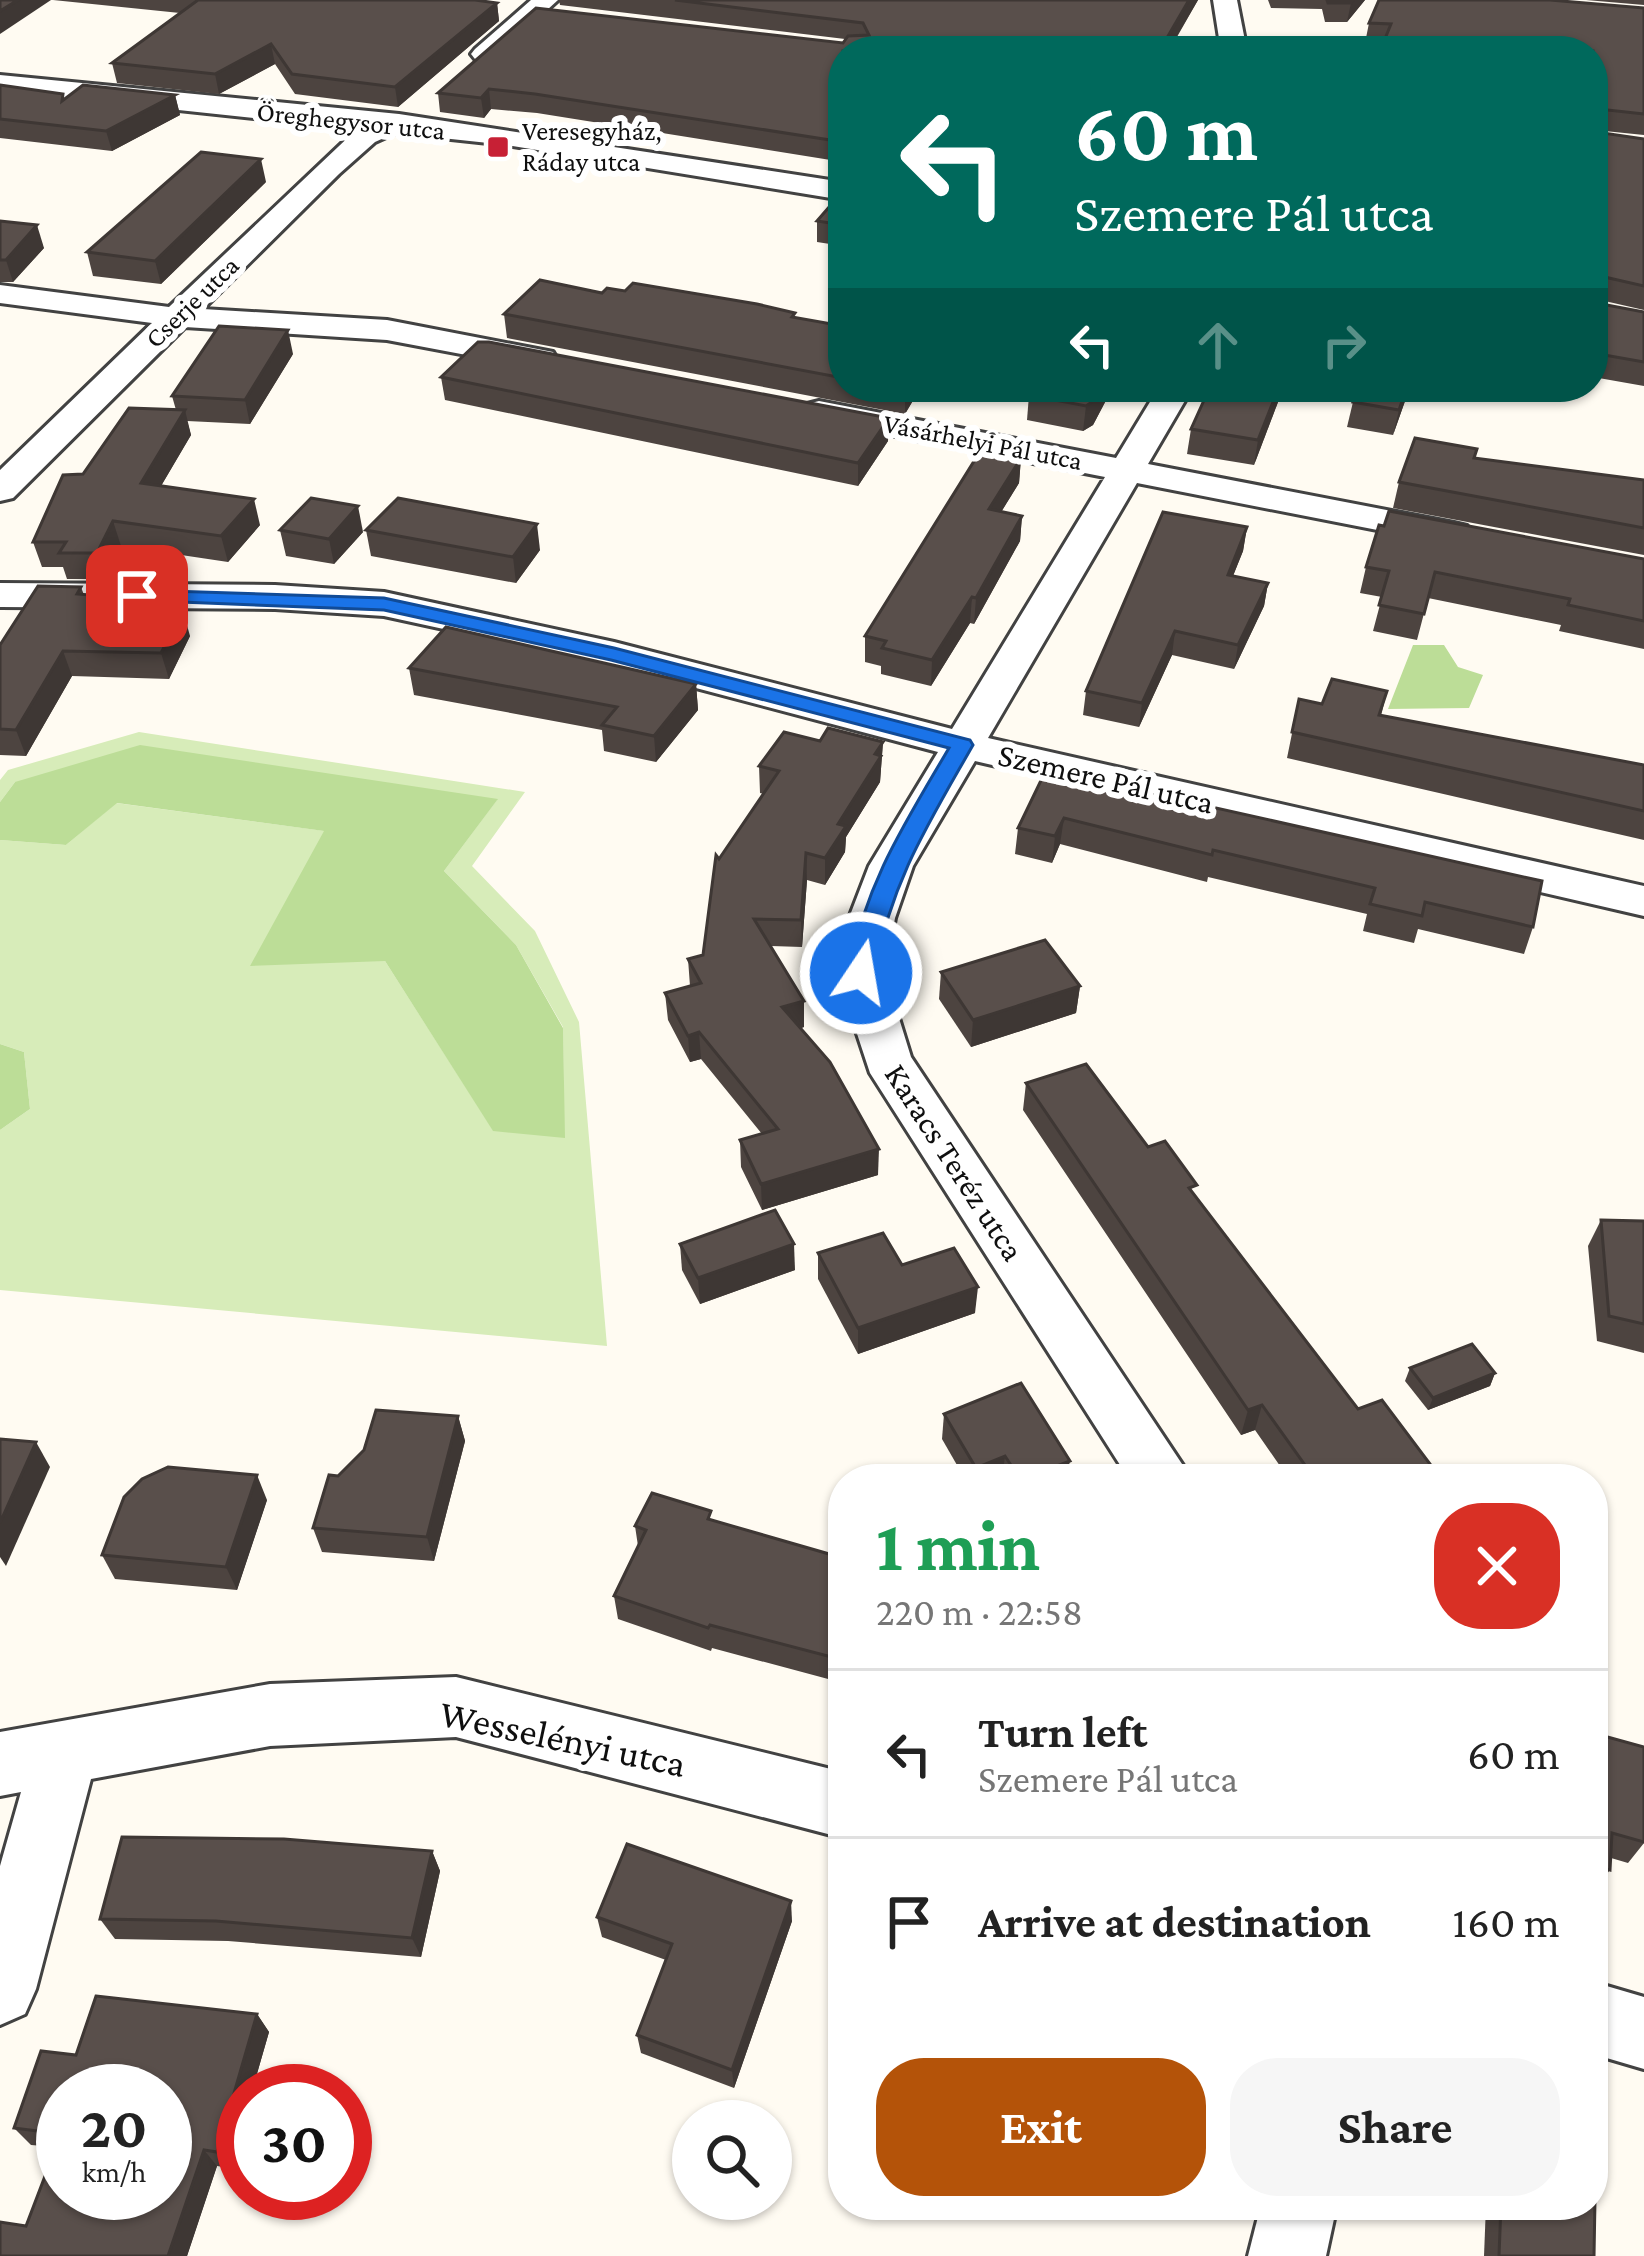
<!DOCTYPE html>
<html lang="en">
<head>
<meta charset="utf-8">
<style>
  body { margin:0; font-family:"Crimson Pro",serif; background:#f6f6f6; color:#222; height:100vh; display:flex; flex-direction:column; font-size:45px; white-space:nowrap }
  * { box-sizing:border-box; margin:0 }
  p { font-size:39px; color:#767676 }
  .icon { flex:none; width:66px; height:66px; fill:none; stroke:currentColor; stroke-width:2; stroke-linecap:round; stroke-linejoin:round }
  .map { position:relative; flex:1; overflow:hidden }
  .sheet { position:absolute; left:828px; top:1464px; width:780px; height:756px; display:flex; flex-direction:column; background:#fff; border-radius:48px; box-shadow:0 3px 9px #0004 }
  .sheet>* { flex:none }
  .top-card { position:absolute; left:828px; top:36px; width:780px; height:366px; border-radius:48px; box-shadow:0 3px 9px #0004; background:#00695c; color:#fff; overflow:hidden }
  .tools { position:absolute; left:672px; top:2100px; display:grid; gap:24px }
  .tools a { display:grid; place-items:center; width:120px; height:120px; border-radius:50%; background:#fff; box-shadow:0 3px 9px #0004; font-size:60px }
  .speed { position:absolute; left:36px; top:2064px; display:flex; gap:24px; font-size:60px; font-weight:700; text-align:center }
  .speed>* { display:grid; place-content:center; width:156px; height:156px; border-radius:50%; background:#fff; box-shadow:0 3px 9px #0004; line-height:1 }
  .speed small { font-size:30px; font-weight:400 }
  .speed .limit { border:18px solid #d22; background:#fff; color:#111 }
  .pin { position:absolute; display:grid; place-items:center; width:102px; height:102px; color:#fff; margin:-51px; border-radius:24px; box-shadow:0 6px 18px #0006 }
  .me { position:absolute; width:132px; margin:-66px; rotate:12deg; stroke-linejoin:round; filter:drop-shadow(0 0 9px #0008) }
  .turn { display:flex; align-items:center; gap:42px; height:252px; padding:0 48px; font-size:54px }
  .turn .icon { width:156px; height:156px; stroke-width:2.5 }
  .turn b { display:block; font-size:84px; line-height:102px }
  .lanes { display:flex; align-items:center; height:114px; padding:0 48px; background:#0003; justify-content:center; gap:60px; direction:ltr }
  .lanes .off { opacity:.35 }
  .round { display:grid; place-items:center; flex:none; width:126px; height:126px; border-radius:48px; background:#f6f6f6 }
  .overview { display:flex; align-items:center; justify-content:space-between; height:204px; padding:0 48px }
  h1 { font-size:72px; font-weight:700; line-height:90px; color:#1e9e55 }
  .primary-button { display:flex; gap:24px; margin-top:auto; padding:24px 48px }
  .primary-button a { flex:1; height:138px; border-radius:48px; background:#b45309; color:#fff; font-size:48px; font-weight:700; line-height:138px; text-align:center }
  .primary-button a+a { background:#f6f6f6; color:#222 }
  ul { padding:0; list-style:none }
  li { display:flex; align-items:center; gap:36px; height:168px; padding:0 48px; border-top:3px solid #e0e0e0 }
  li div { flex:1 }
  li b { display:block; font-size:45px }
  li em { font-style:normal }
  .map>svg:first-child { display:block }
</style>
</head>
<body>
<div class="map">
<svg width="1644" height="2256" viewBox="0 0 1644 2256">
  <rect width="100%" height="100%" fill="#fffbf2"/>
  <path fill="#d7ecb9" d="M139,732L525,792L472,866L535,931L579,1022L607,1346L0,1290V1130L30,1109L24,1052L0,1044V840L66,845L116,803L325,831L385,961L493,1130L564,1137L563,1027L516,945L444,871L497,800L15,782L0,802V780L8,770Z"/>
  <g fill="#bcdd97">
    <path d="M1413,645H1444L1458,667L1483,675L1469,708L1388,709Z"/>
    <path d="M140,745L498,799L444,871L516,945L563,1028L565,1138L493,1131L385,961L250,966L324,831L117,803L66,845L0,840V802L15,782Z"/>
    <path d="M0,1044L24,1052L30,1109L0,1130Z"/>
  </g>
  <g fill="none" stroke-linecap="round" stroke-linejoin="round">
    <defs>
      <g id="street">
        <path d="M531,0H558L493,59H475L471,54L475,49Z"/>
        <path d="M1213,0H1237L1247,51H1221Z"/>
        <path d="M0,75L399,114L843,182V200L507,145L395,133L375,142L339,174L203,309L387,320L553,352L557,359L553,366L541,369L387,340L185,327L13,498L0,501V470L152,323L0,303V285L169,307L357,129L0,91Z"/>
        <path d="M1159,387H1193L1148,464L1454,523L1467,526L1472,534L1467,542L1454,545L1137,483L988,738L1644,886V916L975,761L913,866L895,918L885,973L911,1057L1192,1479H1129L870,1073L837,973L849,918L869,866L938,752L609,665L384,616L275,609L0,607V583L275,585L384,592L614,642L952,729L1105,477L819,421L807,418L802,411L807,404L819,401L1116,458Z"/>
        <path d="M456,1677L843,1772V1838L456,1737L270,1746L91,1779L36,1989L25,2014L0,2025V1866L21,1792L0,1796V1732L270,1684Z"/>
        <path d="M1593,1982L1644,1997V2069L1593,2054Z"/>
        <path d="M1261,2205H1337L1326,2256H1248Z"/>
      </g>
    </defs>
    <use href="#street" stroke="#424242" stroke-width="6"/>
    <use href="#street" fill="#fff" fill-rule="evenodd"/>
  </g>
  <g fill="#4d4440">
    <path d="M53,0H475L497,3L499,21L398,107L295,94L275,64L219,94L117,83L112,63L180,13Z"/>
    <path d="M559,0H1198L1173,44L1199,47V51H843V162L537,113L491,109L484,118L440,112L438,93L843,43L845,39L560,5Z"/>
    <path d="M1268,0H1365L1347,22H1325L1322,9L1271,8Z"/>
    <path d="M1586,0H1644V5Z"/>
    <path d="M1644,8V135L1595,130L1596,132L1644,139V310L1596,299V303L1644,312V386L1593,377V51L1365,43L1369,23Z"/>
    <path d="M0,85L63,94L64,99L175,95L180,115L112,151L0,138Z"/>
    <path d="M266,182L161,284L93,276L87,252Z"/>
    <path d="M843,191V246L817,242V221Z"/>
    <path d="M0,221L44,248L13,282H0Z"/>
    <path d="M602,293L795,317L843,326V387H921L905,414L507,338L504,314Z"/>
    <path d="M293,354L250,424L187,421L191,435L161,486L260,525L228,562L121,546L105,579H67L63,567H42L33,542L83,474L176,410L172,396Z"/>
    <path d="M441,377L888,441L858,486L445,400Z"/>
    <path d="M1113,387L1093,425L1083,431L1027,420L1029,395Z"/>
    <path d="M1210,387H1281L1278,402L1254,465L1187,454L1191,429Z"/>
    <path d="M1359,387H1410L1393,435L1347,427L1353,402Z"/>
    <path d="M1021,458L1019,483L1001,512L1022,516L1020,541L974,624L970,623L931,686L881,674V666L865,662V636Z"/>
    <path d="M1475,458L1644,480V555L1393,508L1399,482Z"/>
    <path d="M1247,527L1243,551L1233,576L1268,583L1264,606L1234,669L1172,655L1139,727L1083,715L1086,691Z"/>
    <path d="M280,530L363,532L334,564L286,556Z"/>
    <path d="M366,530L540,550L516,583L371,556Z"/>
    <path d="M1644,559V649L1559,631L1561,625L1428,598L1417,640L1373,631L1382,597L1360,593L1366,567Z"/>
    <path d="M81,587L84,595L108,608L190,636L169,679L72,676L26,756L0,755V645Z"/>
    <path d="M409,668L696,684L698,710L656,762L604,751L602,730L414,695Z"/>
    <path d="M1387,691L1381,716L1644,765V840L1287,758L1299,699L1322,704Z"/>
    <path d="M820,741L883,742L880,782L846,837L845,852L825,885L807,880L802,947L771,946L804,1027L801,1028L878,1175L762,1210L741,1167L740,1140L762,1134L701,1059L690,1062L668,1020L665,993L690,986L688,959L703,955L719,859L764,794L760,793L759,766Z"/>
    <path d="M1046,770L1533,927L1524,954L1418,929L1414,943L1363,931L1367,914L1208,877L1207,882L1060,844L1052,863L1015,854L1018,828Z"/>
    <path d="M941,972L1080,986L1076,1013L971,1047L939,999Z"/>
    <path d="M1026,1083L1148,1147L1195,1195L1358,1409L1436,1472L1433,1479H1289L1255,1430L1241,1435L1023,1110Z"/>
    <path d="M1601,1220L1644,1221V1353L1597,1341L1588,1246Z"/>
    <path d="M680,1244L795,1270L700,1304L682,1270Z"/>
    <path d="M818,1253L902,1265L975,1313L858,1354L818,1279Z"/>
    <path d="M1410,1368L1495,1373L1490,1386L1428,1410L1405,1381Z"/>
    <path d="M944,1414L1066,1479H965L942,1439Z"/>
    <path d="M458,1416L465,1441L434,1561L322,1552L313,1528Z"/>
    <path d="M267,1500L237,1590L115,1579L102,1555Z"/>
    <path d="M712,1521L843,1558V1683L712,1648L711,1651L618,1619L614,1596L638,1546L635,1526Z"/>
    <path d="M1593,1733L1644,1843L1628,1863L1611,1858L1610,1870L1594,1890Z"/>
    <path d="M432,1851L440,1871L421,1957L228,1941L115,1939L100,1919Z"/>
    <path d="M597,1917L792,1921L734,2088L641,2053L637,2035L666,1960L602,1937Z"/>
    <path d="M257,2014L269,2032L252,2091H243V2122L230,2168L217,2166L187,2256H0L26,2226L56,2147L31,2145L14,2128Z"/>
    <path d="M843,2032V2081L834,2078V2060Z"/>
    <path d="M1486,2205H1593L1594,2256H1484Z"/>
  </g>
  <g fill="#3e3734">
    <path d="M18,0H51L0,34V11Z"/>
    <path d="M1189,0H1198L1168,51L1164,43Z"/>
    <path d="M1353,0H1365L1347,22L1351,3Z"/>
    <path d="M497,3L499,21L398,107L395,87Z"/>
    <path d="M271,44L275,64L219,94L215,74Z"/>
    <path d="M489,89L491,109L484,118L481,98Z"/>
    <path d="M175,95L180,115L112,151L106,131Z"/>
    <path d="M261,159L266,182L161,284L155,261Z"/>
    <path d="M37,225L44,248L13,282L6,260Z"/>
    <path d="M288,330L293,354L250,424L245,400Z"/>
    <path d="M907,387H921L905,414V389Z"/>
    <path d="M1103,387H1113L1093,425L1083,431L1086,406Z"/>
    <path d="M1279,387H1281L1278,402L1254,465L1258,440Z"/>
    <path d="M1407,387H1410L1393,435L1399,410Z"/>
    <path d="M185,410L191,435L148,508L141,483Z"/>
    <path d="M889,418L888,441L858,486V463Z"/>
    <path d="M1021,458L1019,483L987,535L989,509Z"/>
    <path d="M254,499L260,525L228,562L221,536Z"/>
    <path d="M358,506L363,532L334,564L329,539Z"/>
    <path d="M1022,516L1020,541L974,624L976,598Z"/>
    <path d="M113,521L121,546L105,579L97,553Z"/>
    <path d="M537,524L540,550L516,583L513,557Z"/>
    <path d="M1247,527L1243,551L1224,598L1228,575Z"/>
    <path d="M1268,583L1264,606L1234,669L1238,645Z"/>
    <path d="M972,597L970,623L931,686L932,660Z"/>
    <path d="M183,611L190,636L169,679L161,653Z"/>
    <path d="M1175,631L1172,655L1139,727L1142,703Z"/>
    <path d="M63,651L72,676L26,756L16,730Z"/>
    <path d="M696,684L698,710L656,762L654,736Z"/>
    <path d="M883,742L880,782L846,837L845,852L825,885V858L838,824Z"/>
    <path d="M1064,818L1060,844L1052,863L1055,836Z"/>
    <path d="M806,853L807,880L802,947L801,920Z"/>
    <path d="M1080,986L1076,1013L971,1047L973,1020Z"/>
    <path d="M804,1001V1027L783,1034L782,1007Z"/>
    <path d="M699,1032L701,1059L690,1062L688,1036Z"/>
    <path d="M879,1149L878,1175L762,1210L761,1184Z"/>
    <path d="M794,1244L795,1270L700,1304L698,1278Z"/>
    <path d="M978,1287L975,1313L858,1354V1328Z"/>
    <path d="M1495,1373L1490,1386L1428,1410L1433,1398Z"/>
    <path d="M1262,1405L1255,1430L1241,1435L1248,1410Z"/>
    <path d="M458,1416L465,1441L434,1561L427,1537Z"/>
    <path d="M36,1442L50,1467L6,1566L0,1557V1523Z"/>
    <path d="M1005,1456L1002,1479H975L976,1468Z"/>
    <path d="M1070,1461L1066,1479H1023Z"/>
    <path d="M257,1475L267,1500L237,1590L226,1567Z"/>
    <path d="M432,1851L440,1871L421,1957L412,1938Z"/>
    <path d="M791,1901L792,1921L734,2088L732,2070Z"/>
    <path d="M257,2014L269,2032L252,2091H243V2122L230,2168L217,2152Z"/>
    <path d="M204,2150L217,2166L187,2256H168Z"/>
  </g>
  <g fill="#594f4b" stroke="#3e3734" stroke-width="3" fill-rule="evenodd">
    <path d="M0,0H18L0,11Z"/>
    <path d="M198,0H475L497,3L395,87L292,74L271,44L215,74L112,63Z"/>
    <path d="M675,0H1189L1164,43L1199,47L1197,51H843V142L535,94L489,89L481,98L438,93L536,8L843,43L848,36L869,35L863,23Z"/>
    <path d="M1327,0H1353L1351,3H1328Z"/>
    <path d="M1379,0H1550L1644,8V114L1599,109L1594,113L1596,132L1644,139V286L1600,276L1595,281L1596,303L1644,312V362L1593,353V51H1380L1391,24L1369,23Z"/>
    <path d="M0,85L63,94L62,101L83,85L175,95L106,131L0,119Z"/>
    <path d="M201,152L261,159L155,261L87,252Z"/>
    <path d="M843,191V225L817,221Z"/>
    <path d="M0,221L37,225L6,260H0Z"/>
    <path d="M540,280L602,293L607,288L625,291L633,283L757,304L795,313L792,317L843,326V378L504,314Z"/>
    <path d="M219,326L288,330L245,400L172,396Z"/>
    <path d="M478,342H489L889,418L858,463L441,377Z"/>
    <path d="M1035,387H1103L1095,400L1086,406L1029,395Z"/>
    <path d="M1210,387H1279L1258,440L1191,429Z"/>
    <path d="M1359,387H1407L1399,410L1353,402Z"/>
    <path d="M129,408L185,410L141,483L254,499L221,536L113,521L97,553H59L66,542H33L63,475L83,474Z"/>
    <path d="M1415,438L1477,449L1474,458L1644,480V528L1399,482Z"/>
    <path d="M981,450L1021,458L989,509L1022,516L976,598L972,597L932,660L882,648L886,641L865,636Z"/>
    <path d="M311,498L358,506L329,539L280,530Z"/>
    <path d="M398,498L537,524L513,557L366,530Z"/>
    <path d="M1389,511L1644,559V621L1568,605L1570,599L1435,572L1424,614L1379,605L1389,571L1366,567L1379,525L1384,526Z"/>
    <path d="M1163,512L1247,527L1228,575L1268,583L1238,645L1175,631L1142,703L1086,691Z"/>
    <path d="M38,586L81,587L77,594L104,596L97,607L183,611L161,653L63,651L16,730L0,729V645Z"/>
    <path d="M446,627L696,684L654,736L602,725L617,707L409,668Z"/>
    <path d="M1332,679L1387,691L1379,715L1644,765V811L1292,732L1299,699L1322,704Z"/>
    <path d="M828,728L883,742L875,754L881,756L838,824L846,826L825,858L806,853L801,920L754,919L804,1001L782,1007L830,1062L879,1149L761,1184L740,1140L778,1129L699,1032L688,1036L665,993L701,983L688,959L703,955L716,855L719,859L779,771L759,766L784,732L820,741Z"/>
    <path d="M1046,770L1542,881L1533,927L1425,902L1422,916L1370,904L1375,888L1213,850L1212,855L1064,818L1055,836L1018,828Z"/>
    <path d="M1045,940L1080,986L973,1020L941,972Z"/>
    <path d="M1086,1064L1148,1147L1165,1141L1197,1185L1189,1188L1358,1409L1382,1400L1436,1472L1424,1476L1426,1479H1315L1262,1405L1248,1410L1026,1083Z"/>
    <path d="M775,1210L794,1244L698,1278L680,1244Z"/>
    <path d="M1601,1220L1644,1221V1324L1609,1316Z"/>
    <path d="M883,1233L902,1265L954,1248L978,1287L858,1328L818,1253Z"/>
    <path d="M1472,1344L1495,1373L1433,1398L1410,1368Z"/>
    <path d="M1021,1383L1070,1461L1023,1479H1020L1005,1456L976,1468L944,1414Z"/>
    <path d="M376,1410L458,1416L427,1537L313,1528L329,1475L338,1476L364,1450Z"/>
    <path d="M0,1439L36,1442L0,1523Z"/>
    <path d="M168,1467L257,1475L226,1567L102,1555L124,1497L142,1479Z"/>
    <path d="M652,1493L711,1511L708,1519L843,1558V1660L710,1625L708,1628L614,1596L646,1530L635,1526Z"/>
    <path d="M1593,1733L1644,1747V1842L1612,1833L1610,1870L1593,1865Z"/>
    <path d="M122,1837L284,1839L432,1851L412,1938L216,1921L100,1919Z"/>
    <path d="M627,1844L791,1901L732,2070L637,2035L672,1944L597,1917Z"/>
    <path d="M96,1996L257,2014L217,2152L204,2150L168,2256H0V2222L26,2226L61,2134L14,2128L41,2051L76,2055ZM63,2091H165V2193H63Z"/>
    <path d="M843,2032V2063L834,2060Z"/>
    <path d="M1593,2142L1596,2143L1594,2256H1499L1501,2205H1593Z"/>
  </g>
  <path fill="#1a73e8" stroke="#114b97" stroke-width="3" d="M137,590L384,598L614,648L970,740L973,745C927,826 892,880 874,973L861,982L848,973C867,881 902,828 949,748L611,660L384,610L130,600L127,596Z"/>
  <rect fill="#c72035" stroke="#fff" stroke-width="4.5" x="486" y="135" width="24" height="24" rx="6"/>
  <g text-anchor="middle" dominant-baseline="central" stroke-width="12" stroke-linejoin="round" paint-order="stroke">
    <g font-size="27" fill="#0f0f0f" stroke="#fff">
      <text transform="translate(351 121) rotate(6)">Öreghegysor utca</text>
      <text transform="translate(192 302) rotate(-44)">Cserje utca</text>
      <text transform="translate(983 442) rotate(11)">Vásárhelyi Pál utca</text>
    </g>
    <g font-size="27" fill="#0f0f0f" stroke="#fff" text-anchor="start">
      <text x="522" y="131">Veresegyház,<tspan x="522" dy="31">Ráday utca</tspan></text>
    </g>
    <g font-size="33" fill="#0f0f0f" stroke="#fff">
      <text transform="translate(1106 778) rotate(13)">Szemere Pál utca</text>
      <text transform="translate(955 1162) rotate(57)">Karacs Teréz utca</text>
    </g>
    <g font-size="39" fill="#0f0f0f" stroke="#fff">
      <text transform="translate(563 1738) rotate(12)">Wesselényi utca</text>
    </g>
  </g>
</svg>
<div class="tools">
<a><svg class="icon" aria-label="search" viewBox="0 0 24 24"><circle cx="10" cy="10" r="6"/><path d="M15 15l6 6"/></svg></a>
</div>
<div class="speed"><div>20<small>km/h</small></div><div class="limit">30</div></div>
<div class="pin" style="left:137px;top:596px;background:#d93025"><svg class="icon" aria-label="arrive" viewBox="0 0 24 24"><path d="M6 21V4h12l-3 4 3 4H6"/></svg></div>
<svg class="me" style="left:861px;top:973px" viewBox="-20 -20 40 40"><circle r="17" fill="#1a73e8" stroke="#fff" stroke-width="3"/><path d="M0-11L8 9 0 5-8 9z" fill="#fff"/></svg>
<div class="top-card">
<div class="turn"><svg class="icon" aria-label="left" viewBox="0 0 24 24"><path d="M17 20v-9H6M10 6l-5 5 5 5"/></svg><div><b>60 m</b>Szemere Pál utca</div></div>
<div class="lanes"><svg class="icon" aria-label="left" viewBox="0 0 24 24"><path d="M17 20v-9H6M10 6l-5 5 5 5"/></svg><svg class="icon off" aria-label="ahead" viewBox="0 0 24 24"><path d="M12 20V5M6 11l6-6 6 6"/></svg><svg class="icon off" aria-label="right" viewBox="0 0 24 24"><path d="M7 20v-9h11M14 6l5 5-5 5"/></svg></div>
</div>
<section class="sheet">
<div class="overview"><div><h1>1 min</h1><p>220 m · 22:58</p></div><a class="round" style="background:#d93025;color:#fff"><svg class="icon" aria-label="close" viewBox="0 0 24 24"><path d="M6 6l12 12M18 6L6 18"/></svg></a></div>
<ul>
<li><svg class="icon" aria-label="left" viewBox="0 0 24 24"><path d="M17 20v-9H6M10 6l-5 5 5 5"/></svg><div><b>Turn left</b><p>Szemere Pál utca</p></div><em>60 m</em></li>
<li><svg class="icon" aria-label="arrive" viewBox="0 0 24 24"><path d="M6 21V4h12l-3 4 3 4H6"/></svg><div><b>Arrive at destination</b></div><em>160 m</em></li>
</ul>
<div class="primary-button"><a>Exit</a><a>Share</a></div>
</section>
</div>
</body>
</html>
